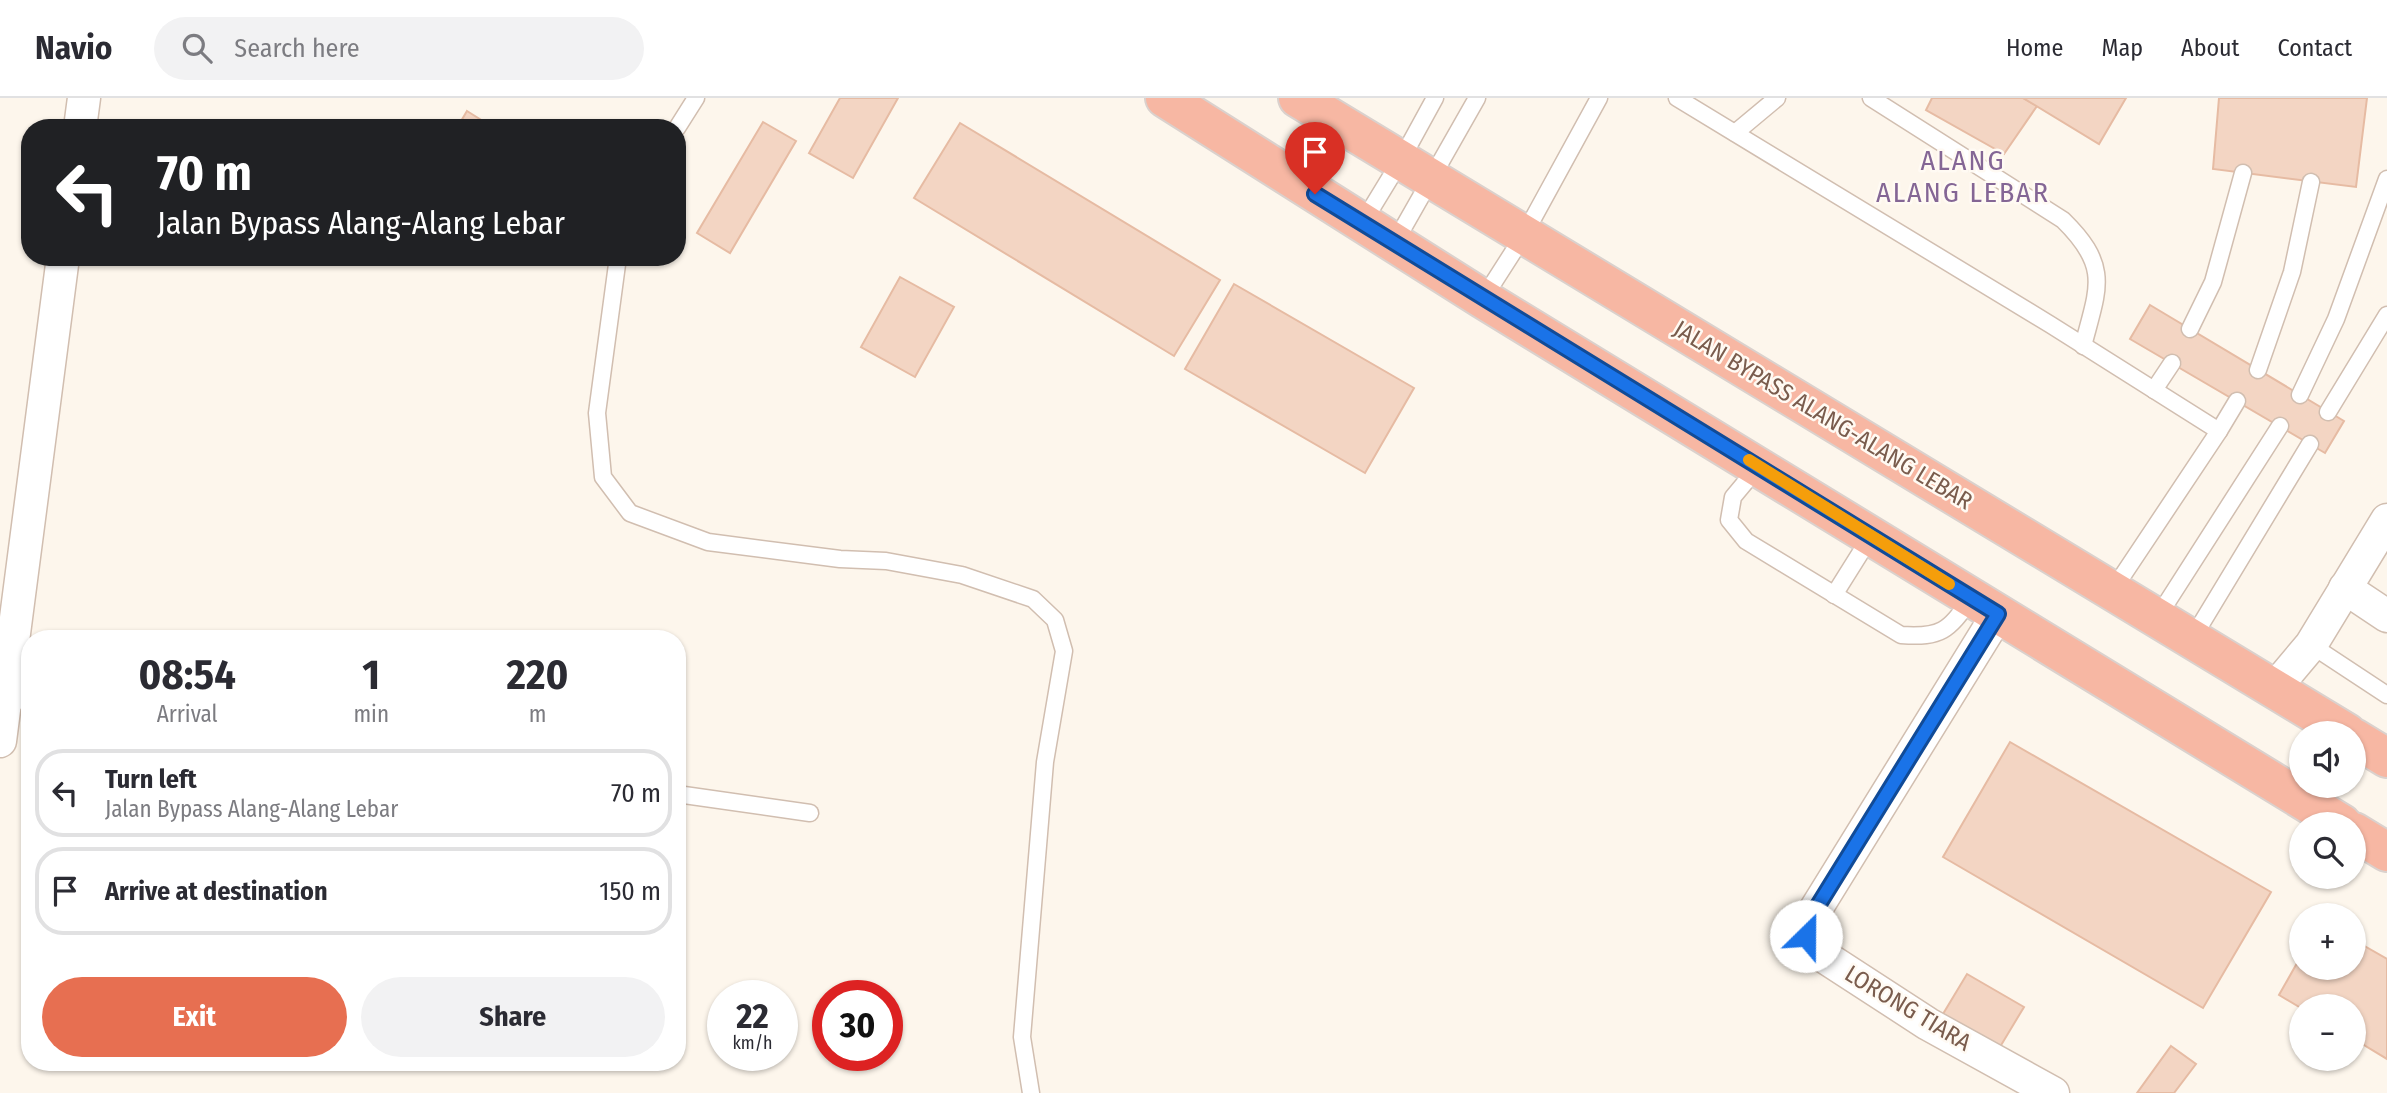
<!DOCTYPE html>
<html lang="en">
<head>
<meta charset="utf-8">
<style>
  body { margin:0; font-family:"Fira Sans Condensed",sans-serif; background:#f2f2f3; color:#2b2b33; height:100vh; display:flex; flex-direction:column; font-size:26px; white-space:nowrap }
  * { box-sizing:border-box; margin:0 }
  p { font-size:23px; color:#7c7c81 }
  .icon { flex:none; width:38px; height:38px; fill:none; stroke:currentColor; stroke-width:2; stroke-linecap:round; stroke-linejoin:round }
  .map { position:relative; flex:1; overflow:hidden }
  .details { position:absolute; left:21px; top:532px; width:665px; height:441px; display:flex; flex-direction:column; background:#fff; border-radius:28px; box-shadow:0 2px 5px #0004 }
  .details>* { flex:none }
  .guide { position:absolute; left:21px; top:21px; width:665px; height:147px; border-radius:28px; box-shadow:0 2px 5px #0004; background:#202124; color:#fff; overflow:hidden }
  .buttons { position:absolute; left:2289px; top:623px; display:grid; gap:14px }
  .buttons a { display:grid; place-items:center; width:77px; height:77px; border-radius:50%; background:#fff; box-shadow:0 2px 5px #0004; font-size:35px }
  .speed { position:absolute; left:707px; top:882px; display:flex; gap:14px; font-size:35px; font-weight:700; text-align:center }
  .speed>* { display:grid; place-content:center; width:91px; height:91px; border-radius:50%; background:#fff; box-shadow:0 2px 5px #0004; line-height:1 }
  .speed small { font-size:18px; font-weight:400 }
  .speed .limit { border:10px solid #d22; background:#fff; color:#111 }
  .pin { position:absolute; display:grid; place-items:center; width:60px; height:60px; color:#fff; margin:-72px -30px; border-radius:50% 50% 50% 0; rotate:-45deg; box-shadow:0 0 7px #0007 }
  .pin .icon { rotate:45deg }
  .me { position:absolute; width:77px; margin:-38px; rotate:23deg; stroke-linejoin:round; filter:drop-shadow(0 0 5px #0008) }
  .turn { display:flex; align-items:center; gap:24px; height:147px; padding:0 21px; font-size:32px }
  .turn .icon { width:91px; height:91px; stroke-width:2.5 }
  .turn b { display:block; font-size:49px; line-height:60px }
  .eta { display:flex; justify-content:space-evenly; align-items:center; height:119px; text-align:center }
  .eta b { font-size:42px; font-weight:700; line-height:49px }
  .cta { display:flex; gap:14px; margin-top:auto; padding:14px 21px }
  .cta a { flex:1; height:80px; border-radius:42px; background:#e76f51; color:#fff; font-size:28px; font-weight:700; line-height:80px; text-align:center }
  .cta a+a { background:#f2f2f3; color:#2b2b33 }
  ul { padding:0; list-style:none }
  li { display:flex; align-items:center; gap:21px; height:88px; margin:0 14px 10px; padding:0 7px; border:4px solid #e1e1e2; border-radius:28px }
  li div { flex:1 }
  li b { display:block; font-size:26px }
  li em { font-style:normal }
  header { display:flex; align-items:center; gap:42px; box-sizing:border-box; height:98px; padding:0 35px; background:#fff; border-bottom:2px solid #e1e1e2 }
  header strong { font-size:33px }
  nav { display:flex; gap:38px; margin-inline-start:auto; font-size:24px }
  .search { width:490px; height:63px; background:#f2f2f3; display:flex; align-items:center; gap:18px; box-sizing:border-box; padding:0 24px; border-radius:38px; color:#7c7c81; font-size:26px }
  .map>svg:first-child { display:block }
</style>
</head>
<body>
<header>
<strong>Navio</strong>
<div class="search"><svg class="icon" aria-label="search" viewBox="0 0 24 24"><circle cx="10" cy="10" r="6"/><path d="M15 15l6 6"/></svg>Search here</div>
<nav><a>Home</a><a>Map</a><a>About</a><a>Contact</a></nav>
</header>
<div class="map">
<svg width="2387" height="995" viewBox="0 0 2387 995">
  <rect width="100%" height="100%" fill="#fdf6ec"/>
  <g fill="#f3d5c3" stroke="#e6bba3" stroke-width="2">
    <path d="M840,0H898L853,80L809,55Z"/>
    <path d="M1932,0H2023L2037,8L2004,56L1926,12Z"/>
    <path d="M2023,0H2126L2099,46Z"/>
    <path d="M2219,0H2367L2356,89L2213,71Z"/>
    <path d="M467,13L494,30H457Z"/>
    <path d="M763,24L796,43L730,155L697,135Z"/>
    <path d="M960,25L1220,182L1174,258L914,100Z"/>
    <path d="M900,179L954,209L915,279L861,249Z"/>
    <path d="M1234,186L1414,290L1365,375L1185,271Z"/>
    <path d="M2150,207L2344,323L2325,355L2130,241Z"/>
    <path d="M2010,644L2271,794L2203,910L1943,759Z"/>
    <path d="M2354,842L2387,861V961L2354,941V908L2301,910L2279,897L2301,858V870H2354Z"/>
    <path d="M1967,876L2024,909L2000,949L1943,916Z"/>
    <path d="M2171,948L2196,966L2174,995H2137Z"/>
  </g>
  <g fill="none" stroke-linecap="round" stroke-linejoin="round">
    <defs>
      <g id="lane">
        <path d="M1677,0L2051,227L2219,333L2113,492"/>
        <path d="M1871,0L2063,122C2111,169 2098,190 2083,248"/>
        <path d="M677,30L696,0"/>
        <path d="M1735,35L1777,0"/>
        <path d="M1362,126L1401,62L1435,0"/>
        <path d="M1394,146L1477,0"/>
        <path d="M618,159L597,315L603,379L630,415L708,444L840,461L886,463L962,477L1033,501L1055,522L1064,553L1045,664L1022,939L1031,995"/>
        <path d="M1483,201L1524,137L1599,0"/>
        <path d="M2190,231L2213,184L2243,75"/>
        <path d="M2258,272L2292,174L2311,84"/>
        <path d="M2154,292L2172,265"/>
        <path d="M2300,297L2336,221L2387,81"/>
        <path d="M2328,314L2387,217"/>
        <path d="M2219,333L2237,303"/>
        <path d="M1758,369L1733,399L1729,422L1746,443L1901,537C1943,540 1948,532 1972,500"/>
        <path d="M1834,497L1871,438"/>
        <path d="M2157,520L2280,328"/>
        <path d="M2192,541L2310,346"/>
        <path d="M2311,547L2387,597"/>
        <path d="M5,600L30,604"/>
        <path d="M677,696L810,715"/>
      </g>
      <g id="street">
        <path d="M80,30L84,0"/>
        <path d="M2345,490L2387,518"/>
        <path d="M1998,516L1806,827V838L1811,850L1928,926L2053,995"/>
        <path d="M2274,591L2311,547L2387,422"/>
        <path d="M0,643L63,159"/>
      </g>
      <g id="highway">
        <path d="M1165,0L1483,201L2342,726"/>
        <path d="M1298,0L2347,635"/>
        <path d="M2354,640L2387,660"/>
        <path d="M2354,734L2387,754"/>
      </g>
    </defs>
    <use href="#lane" stroke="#d1beb0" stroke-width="19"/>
    <use href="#street" stroke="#d1beb0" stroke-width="35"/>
    <use href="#highway" stroke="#dad1cd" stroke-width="42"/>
    <use href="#lane" stroke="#fff" stroke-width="16"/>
    <use href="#street" stroke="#fff" stroke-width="32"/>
    <use href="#highway" stroke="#f7b7a3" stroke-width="38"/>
  </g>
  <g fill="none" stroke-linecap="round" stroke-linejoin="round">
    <defs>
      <path id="route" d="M1315,96L1998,516L1806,827V838"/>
    </defs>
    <use href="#route" stroke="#114b97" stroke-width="18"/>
    <use href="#route" stroke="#1a73e8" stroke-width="12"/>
    <path stroke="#f59e0b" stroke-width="12" d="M1749,362L1949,486"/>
  </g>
  <g text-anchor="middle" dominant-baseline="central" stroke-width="5" stroke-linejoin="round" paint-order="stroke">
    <g font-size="24" fill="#7a5c4d" stroke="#fffaf3">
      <text transform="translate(1823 317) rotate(31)">JALAN BYPASS ALANG-ALANG LEBAR</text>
      <text transform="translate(1908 910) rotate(31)">LORONG TIARA</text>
    </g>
    <g font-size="28" letter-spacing="2" fill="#846695" stroke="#fffaf3">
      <text x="1963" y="62">ALANG<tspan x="1963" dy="32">ALANG LEBAR</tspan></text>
    </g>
  </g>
</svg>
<div class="buttons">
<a><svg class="icon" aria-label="sound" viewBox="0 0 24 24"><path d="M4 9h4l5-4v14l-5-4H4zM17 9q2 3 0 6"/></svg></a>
<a><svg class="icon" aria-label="search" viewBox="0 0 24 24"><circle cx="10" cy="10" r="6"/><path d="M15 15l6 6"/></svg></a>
<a>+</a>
<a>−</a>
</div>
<div class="speed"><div>22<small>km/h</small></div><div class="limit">30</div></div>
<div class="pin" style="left:1315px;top:96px;background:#d93025"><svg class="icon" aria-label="arrive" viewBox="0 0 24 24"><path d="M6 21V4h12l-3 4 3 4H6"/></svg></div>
<svg class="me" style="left:1806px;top:838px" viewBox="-20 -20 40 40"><circle r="19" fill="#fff"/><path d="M0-13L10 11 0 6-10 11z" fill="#1a73e8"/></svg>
<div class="guide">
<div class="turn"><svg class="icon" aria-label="left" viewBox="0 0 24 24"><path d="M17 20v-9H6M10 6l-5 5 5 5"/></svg><div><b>70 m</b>Jalan Bypass Alang-Alang Lebar</div></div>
</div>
<section class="details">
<div class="eta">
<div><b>08:54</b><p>Arrival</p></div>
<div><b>1</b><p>min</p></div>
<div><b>220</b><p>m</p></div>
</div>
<ul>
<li><svg class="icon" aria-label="left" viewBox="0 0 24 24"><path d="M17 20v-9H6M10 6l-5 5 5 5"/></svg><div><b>Turn left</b><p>Jalan Bypass Alang-Alang Lebar</p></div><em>70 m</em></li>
<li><svg class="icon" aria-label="arrive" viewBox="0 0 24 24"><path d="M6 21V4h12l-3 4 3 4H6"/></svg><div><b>Arrive at destination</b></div><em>150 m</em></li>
</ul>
<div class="cta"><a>Exit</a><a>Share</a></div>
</section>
</div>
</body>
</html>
